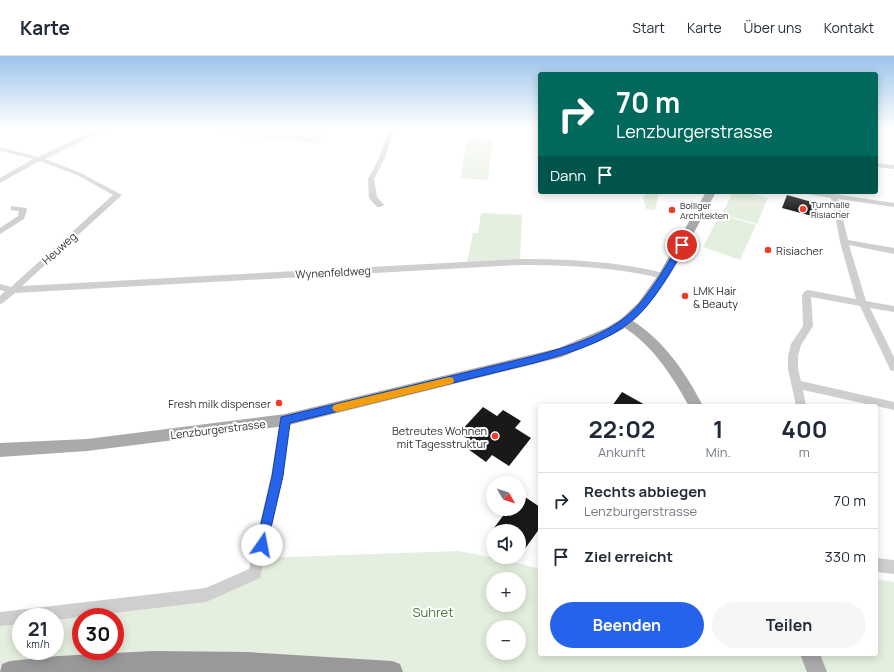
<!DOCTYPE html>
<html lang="de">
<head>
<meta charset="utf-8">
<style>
  body { margin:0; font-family:Manrope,sans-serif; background:#f6f6f7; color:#1f2937; height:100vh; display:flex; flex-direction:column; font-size:15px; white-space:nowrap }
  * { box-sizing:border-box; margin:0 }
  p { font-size:13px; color:#747a83 }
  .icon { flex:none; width:22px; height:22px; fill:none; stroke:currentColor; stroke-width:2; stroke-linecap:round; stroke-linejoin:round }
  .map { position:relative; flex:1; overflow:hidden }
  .sheet { position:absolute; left:538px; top:348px; width:340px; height:252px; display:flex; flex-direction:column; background:#fff; border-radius:4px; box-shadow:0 2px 10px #0003 }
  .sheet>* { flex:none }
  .top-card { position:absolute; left:538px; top:16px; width:340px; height:122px; border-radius:4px; box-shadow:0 2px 10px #0003; background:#00695c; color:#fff; overflow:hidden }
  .needle { width:26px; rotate:129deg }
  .controls { position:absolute; left:486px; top:420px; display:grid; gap:8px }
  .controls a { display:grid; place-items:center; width:40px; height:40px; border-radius:50%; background:#fff; box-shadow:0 2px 10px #0003; font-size:20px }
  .speed { position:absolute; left:12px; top:552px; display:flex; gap:8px; font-size:20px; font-weight:700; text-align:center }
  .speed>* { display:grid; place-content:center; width:52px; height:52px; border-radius:50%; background:#fff; box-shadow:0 2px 10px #0003; line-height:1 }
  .speed small { font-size:10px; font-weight:400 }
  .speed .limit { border:6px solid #d22; background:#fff; color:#111 }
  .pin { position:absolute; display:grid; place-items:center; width:34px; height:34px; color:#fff; margin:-17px; border:2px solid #fff; border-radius:50%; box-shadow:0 1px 4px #0007 }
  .me { position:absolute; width:44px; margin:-22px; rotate:12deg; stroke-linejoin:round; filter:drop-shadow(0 0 3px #0008) }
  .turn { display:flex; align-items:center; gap:14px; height:84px; padding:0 12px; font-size:18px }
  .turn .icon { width:52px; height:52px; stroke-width:2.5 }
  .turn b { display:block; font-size:28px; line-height:34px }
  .then { display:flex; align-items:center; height:38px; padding:0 12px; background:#0003; gap:8px; font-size:15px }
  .eta { display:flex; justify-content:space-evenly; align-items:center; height:68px; text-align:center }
  .eta b { font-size:24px; font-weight:700; line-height:28px }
  .action { display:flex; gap:8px; margin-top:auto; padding:8px 12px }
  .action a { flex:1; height:46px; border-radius:24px; background:#2563eb; color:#fff; font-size:16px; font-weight:700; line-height:46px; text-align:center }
  .action a+a { background:#f6f6f7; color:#1f2937 }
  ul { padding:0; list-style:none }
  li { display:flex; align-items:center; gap:12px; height:56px; padding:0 12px; border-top:1px solid #e0e1e3 }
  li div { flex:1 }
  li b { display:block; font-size:15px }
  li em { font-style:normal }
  header { display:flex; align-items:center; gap:24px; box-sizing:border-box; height:56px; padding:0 20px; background:#fff; border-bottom:1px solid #e0e1e3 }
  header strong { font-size:19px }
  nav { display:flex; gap:22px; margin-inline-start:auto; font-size:14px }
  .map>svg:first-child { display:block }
</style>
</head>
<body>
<header>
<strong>Karte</strong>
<nav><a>Start</a><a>Karte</a><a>Über uns</a><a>Kontakt</a></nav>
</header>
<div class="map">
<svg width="894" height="616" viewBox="0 0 894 616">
  <rect width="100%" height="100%" fill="#fff"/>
  <g fill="#e5efdf" fill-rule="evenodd">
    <path d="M229,71H328L318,87L222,78Z"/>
    <path d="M467,83L492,85L488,124L461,122Z"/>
    <path d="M645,136H659L655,154L646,153L643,140H646Z"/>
    <path d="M733,136H748L768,142L757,168L722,158Z"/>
    <path d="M481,157L522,159L520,203L467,206L473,177H478Z"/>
    <path d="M720,158L756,169L740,204L703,191Z"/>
    <path d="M459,495L510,505L540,513V598H876V523L894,526V616H0V563L150,547L255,517L259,502ZM493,523H519V549H493ZM21,561H55V595H21ZM81,561H115V595H81ZM493,571H519V597H493Z"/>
  </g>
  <g fill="#191919">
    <path d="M787,139L819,148L816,161L782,152Z"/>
    <path d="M622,336L647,350H612Z"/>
    <path d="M483,351L497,360L503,354L521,365L515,372L531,382L509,410L492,399L486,406L468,393L474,387L459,377Z"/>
    <path d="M519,437L540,451V472L524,494L519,490V475H498L494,472L508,453H519Z"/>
  </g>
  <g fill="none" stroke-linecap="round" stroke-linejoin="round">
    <g fill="#cfcfcf" fill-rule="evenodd">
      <path d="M102,71H111L45,103L81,117L122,139L22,230L518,203C567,203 619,205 667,218L668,220L664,223C617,211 566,209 518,209L15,237L3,247L0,248V240L5,235L0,234V228L11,231L113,139L77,119L40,105L0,127V122L33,103L0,95V91L38,101Z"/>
      <path d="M389,71H395L385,102L374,123L377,141L384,149L380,151H377L369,142L368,123L379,102Z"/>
      <path d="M876,107L894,109V113L876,111Z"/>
      <path d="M802,136H821L894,147V151L838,143L848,184L894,192V198L849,189L866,245L894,250V256L870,252L894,301V315L890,314L889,311L860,250L811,241L813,270L801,289L798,300V313L801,325L894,346V354L803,334L806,350H796L788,313V300L791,288L803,270L802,239L805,235L808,234L856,243L840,186L834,153L831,142L806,138Z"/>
      <path d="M11,150L26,152L27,154L24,163L0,178V172L18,160L19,155L11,154Z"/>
      <path d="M285,359L289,361L290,364L283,420L260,522L206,546L55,564V561H21V568L0,570V556L206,532L249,513L271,420L280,364L281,361Z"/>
      <path d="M876,502L894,504V518L876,516Z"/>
    </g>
    <g fill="#aaa" fill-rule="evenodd">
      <path d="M706,136H716C691,180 670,230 633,265C665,286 686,317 703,350H689C672,320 654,291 625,272L614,278L562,301L285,370L87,395L0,401V387L87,383L285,358L559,292L606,272L621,263L638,247L659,218Z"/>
      <path d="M800,598H820L827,616H807Z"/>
    </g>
    <path fill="#999" fill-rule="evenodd" d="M153,595L248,596L392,605L400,608L403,616H0L2,608L10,605L58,600Z"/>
  </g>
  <linearGradient id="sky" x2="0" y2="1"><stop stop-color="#9cc4eb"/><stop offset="0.45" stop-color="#fff"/><stop offset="1" stop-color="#fff" stop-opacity="0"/></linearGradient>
  <rect width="894" height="158" fill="url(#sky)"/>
  <path fill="#2563eb" stroke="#184099" d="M680,187H685L686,189C674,210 662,232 646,251C619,283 573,296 534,307L290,367L283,420L267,489L266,493L262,495L257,493L256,489L272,420L281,361L534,300C571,290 615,277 640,247C656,228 667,208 680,187Z"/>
  <path fill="#f59e0b" d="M450,321L453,322L454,325L453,327L450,328L337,356L334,355L332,352L334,349L337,348Z"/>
  <g fill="#f2392a" stroke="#fff" stroke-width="1.5">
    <circle cx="803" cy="153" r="4"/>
    <circle cx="672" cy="154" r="4"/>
    <circle cx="768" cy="194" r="4"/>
    <circle cx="685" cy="240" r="4"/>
    <circle cx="279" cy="347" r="4"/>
    <circle cx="495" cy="380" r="4"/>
  </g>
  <g text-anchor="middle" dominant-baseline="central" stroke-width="4" stroke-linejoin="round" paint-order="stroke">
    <g font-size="9" fill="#323232" stroke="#fff" text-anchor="start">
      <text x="811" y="148">Turnhalle<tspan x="811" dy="10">Risiacher</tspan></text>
      <text x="680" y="149">Bolliger<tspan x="680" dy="10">Architekten</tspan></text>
    </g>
    <g font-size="11" fill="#323232" stroke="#fff">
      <text transform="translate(59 192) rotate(-42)">Heuweg</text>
      <text transform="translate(333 216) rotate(-3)">Wynenfeldweg</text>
      <text transform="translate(218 373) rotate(-7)">Lenzburgerstrasse</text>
    </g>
    <g font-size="11" fill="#323232" stroke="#fff" text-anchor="start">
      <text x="776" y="194">Risiacher</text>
      <text x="693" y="234">LMK Hair<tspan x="693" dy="13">&amp; Beauty</tspan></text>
      <text x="271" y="347" text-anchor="end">Fresh milk dispenser</text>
      <text x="487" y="374" text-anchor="end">Betreutes Wohnen<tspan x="487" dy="13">mit Tagesstruktur</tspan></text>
    </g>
    <g font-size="13" fill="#4c723a" stroke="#fff">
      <text x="433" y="556">Suhret</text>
    </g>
  </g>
</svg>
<div class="controls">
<a><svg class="needle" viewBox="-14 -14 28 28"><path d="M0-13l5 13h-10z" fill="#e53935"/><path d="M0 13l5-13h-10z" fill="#747a83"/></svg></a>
<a><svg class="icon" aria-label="sound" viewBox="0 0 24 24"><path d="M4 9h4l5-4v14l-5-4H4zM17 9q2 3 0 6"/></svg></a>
<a>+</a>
<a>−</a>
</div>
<div class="speed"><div>21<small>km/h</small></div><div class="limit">30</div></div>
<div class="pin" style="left:682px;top:189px;background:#d93025"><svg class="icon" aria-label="arrive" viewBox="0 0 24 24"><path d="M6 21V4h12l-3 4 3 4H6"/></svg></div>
<svg class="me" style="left:262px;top:489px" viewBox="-20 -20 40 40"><circle r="19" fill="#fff"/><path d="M0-13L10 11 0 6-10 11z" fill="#2563eb"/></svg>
<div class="top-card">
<div class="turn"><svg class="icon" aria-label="right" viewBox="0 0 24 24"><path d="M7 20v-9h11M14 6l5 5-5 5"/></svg><div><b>70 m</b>Lenzburgerstrasse</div></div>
<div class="then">Dann<svg class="icon" aria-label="arrive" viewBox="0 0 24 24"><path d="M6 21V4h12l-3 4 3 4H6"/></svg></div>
</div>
<section class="sheet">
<div class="eta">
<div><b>22:02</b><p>Ankunft</p></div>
<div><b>1</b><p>Min.</p></div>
<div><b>400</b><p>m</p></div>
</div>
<ul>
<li><svg class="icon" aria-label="right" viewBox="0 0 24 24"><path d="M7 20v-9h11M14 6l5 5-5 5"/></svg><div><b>Rechts abbiegen</b><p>Lenzburgerstrasse</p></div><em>70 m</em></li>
<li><svg class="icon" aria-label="arrive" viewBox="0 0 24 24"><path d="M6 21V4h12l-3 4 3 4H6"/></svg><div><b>Ziel erreicht</b></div><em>330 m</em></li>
</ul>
<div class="action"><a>Beenden</a><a>Teilen</a></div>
</section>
</div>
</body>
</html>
